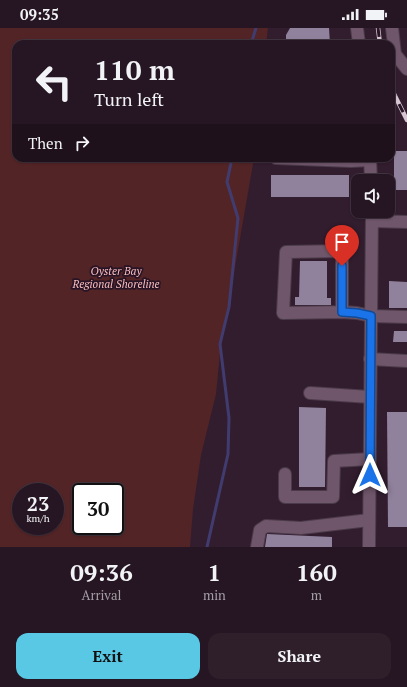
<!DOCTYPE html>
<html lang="en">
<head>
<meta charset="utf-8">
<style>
  body { margin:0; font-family:"PT Serif",serif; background:#2e1f2b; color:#f1f3f6; height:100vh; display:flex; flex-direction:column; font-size:15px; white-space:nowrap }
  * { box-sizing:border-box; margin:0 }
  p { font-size:13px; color:#a49fa6 }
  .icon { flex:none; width:22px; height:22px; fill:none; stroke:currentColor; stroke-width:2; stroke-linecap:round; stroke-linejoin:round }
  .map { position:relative; height:519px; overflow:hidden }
  .drawer { display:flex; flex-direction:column; background:#261623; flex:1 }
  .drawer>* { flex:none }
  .banner { position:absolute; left:12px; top:12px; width:383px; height:122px; border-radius:12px; box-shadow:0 1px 3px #0004,0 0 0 1px #423541; background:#261623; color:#f1f3f6; overflow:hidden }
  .tools { position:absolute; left:351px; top:146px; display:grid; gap:8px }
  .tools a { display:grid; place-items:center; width:44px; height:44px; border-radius:8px; background:#261623; box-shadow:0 1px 3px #0004,0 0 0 1px #423541; font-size:20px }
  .speed { position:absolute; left:12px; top:455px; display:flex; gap:8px; font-size:20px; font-weight:700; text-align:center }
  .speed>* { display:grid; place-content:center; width:52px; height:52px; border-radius:50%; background:#261623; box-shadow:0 1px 3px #0004,0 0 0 1px #423541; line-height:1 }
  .speed small { font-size:10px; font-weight:400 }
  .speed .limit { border:2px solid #111; border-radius:6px; background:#fff; color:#111 }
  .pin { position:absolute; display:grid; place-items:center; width:34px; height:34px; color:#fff; margin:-41px -17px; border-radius:50% 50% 50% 0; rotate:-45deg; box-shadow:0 0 4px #0007 }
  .pin .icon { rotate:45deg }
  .me { position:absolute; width:44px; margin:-22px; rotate:0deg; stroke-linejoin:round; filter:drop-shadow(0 0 3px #0008) }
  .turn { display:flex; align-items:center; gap:14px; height:84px; padding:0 16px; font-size:18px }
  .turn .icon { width:52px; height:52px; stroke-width:2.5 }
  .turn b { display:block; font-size:28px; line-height:34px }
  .then { display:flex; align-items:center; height:38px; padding:0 16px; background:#0003; gap:8px; font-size:15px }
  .eta { display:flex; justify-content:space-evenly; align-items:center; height:68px; text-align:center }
  .eta b { font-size:24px; font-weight:700; line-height:28px }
  .action { display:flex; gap:8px; margin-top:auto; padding:8px 16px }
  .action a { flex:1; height:46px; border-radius:12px; background:#58c8e4; color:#111; font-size:16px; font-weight:700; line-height:46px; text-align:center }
  .action a+a { background:#2e1f2b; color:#f1f3f6 }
  .status { display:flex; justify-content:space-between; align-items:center; height:28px; padding:0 20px; background:#261623; direction:ltr }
  .status svg { height:11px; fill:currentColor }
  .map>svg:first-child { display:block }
</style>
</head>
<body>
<div class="status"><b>09:35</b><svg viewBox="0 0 49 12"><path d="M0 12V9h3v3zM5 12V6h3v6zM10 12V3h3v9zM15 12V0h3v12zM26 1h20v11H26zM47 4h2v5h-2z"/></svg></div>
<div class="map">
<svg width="407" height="519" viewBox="0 0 407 519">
  <rect width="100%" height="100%" fill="#321d2f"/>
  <path fill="#522426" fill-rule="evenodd" d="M0,0H268L266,16H16V130H254L220,325L216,366L201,427L193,481L190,519H0ZM21,464H55V498H21ZM81,464H115V498H81Z"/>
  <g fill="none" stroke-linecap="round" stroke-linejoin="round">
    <g stroke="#413c70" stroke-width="3">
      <path d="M251,16L256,0"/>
      <path d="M207,519L228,426L229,390L220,316L229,279L238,190L227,154L232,130"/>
    </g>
  </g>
  <g fill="#90819c">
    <path d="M290,0H329L330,16H286V7Z"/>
    <rect x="394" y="123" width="13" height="39"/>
    <rect x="271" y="147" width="78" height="22"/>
    <path d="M300,233H327V270H331V277H295V269H299Z"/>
    <path d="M389,253L407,254V280H389Z"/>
    <path d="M394,303H407V314H393Z"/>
    <path d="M299,379L326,380L325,459H299Z"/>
    <path d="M387,384H407V499H388Z"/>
    <path d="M267,506L332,509V519H265Z"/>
  </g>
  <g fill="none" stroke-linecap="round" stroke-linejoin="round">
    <defs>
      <g id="minor">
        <path d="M357,0L359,16"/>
        <path d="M392,0L395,26L407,41"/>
        <path d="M276,130L351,133L370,132"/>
        <path d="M370,130L371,153"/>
        <path d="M372,193L407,194"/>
        <path d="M342,284V223L286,224L283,285L342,284L357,285L371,288L407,289"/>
        <path d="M370,331L407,333"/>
        <path d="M310,365L370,369"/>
        <path d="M285,446V469H333L334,433L370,431"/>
        <path d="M257,519L260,502L266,498L301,500L369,492"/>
        <path d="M369,519L372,183"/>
      </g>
    </defs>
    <use href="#minor" stroke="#4b3a49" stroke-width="14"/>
    <use href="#minor" stroke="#6f566a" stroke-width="12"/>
    <defs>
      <g id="rail">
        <path d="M378,0L380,16"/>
        <path d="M391,60L407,92"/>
      </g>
    </defs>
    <use href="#rail" stroke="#d6c6d3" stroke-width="4.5"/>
    <use href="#rail" stroke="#281425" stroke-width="3" stroke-dasharray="9" stroke-linecap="butt"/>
  </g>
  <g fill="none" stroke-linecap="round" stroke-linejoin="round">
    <defs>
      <path id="route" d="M342,238V284L357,285L371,288L370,447"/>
    </defs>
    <use href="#route" stroke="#114b97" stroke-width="10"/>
    <use href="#route" stroke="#1a73e8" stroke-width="7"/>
  </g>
  <g text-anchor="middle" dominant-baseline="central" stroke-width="3.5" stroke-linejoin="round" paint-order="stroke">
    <g font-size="11" font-style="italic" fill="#f9bdbc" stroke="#281425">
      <text x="116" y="243">Oyster Bay<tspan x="116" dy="13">Regional Shoreline</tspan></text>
    </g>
  </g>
</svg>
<div class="tools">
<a><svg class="icon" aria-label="sound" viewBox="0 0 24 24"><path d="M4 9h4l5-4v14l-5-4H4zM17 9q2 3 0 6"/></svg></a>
</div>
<div class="speed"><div>23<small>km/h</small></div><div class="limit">30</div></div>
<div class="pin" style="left:342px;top:238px;background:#d93025"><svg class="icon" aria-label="arrive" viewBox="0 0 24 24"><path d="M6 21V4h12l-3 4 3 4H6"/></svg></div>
<svg class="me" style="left:370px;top:447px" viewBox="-20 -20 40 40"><path d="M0-17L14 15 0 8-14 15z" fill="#1a73e8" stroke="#fff" stroke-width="4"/></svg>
<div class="banner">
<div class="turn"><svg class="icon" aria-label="left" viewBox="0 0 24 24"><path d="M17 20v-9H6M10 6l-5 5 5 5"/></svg><div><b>110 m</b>Turn left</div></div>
<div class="then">Then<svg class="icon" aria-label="right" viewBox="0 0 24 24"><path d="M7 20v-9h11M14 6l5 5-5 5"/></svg></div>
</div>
</div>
<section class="drawer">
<div class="eta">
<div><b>09:36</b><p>Arrival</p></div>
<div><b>1</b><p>min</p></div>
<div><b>160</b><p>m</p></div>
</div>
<div class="action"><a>Exit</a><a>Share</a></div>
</section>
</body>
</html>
